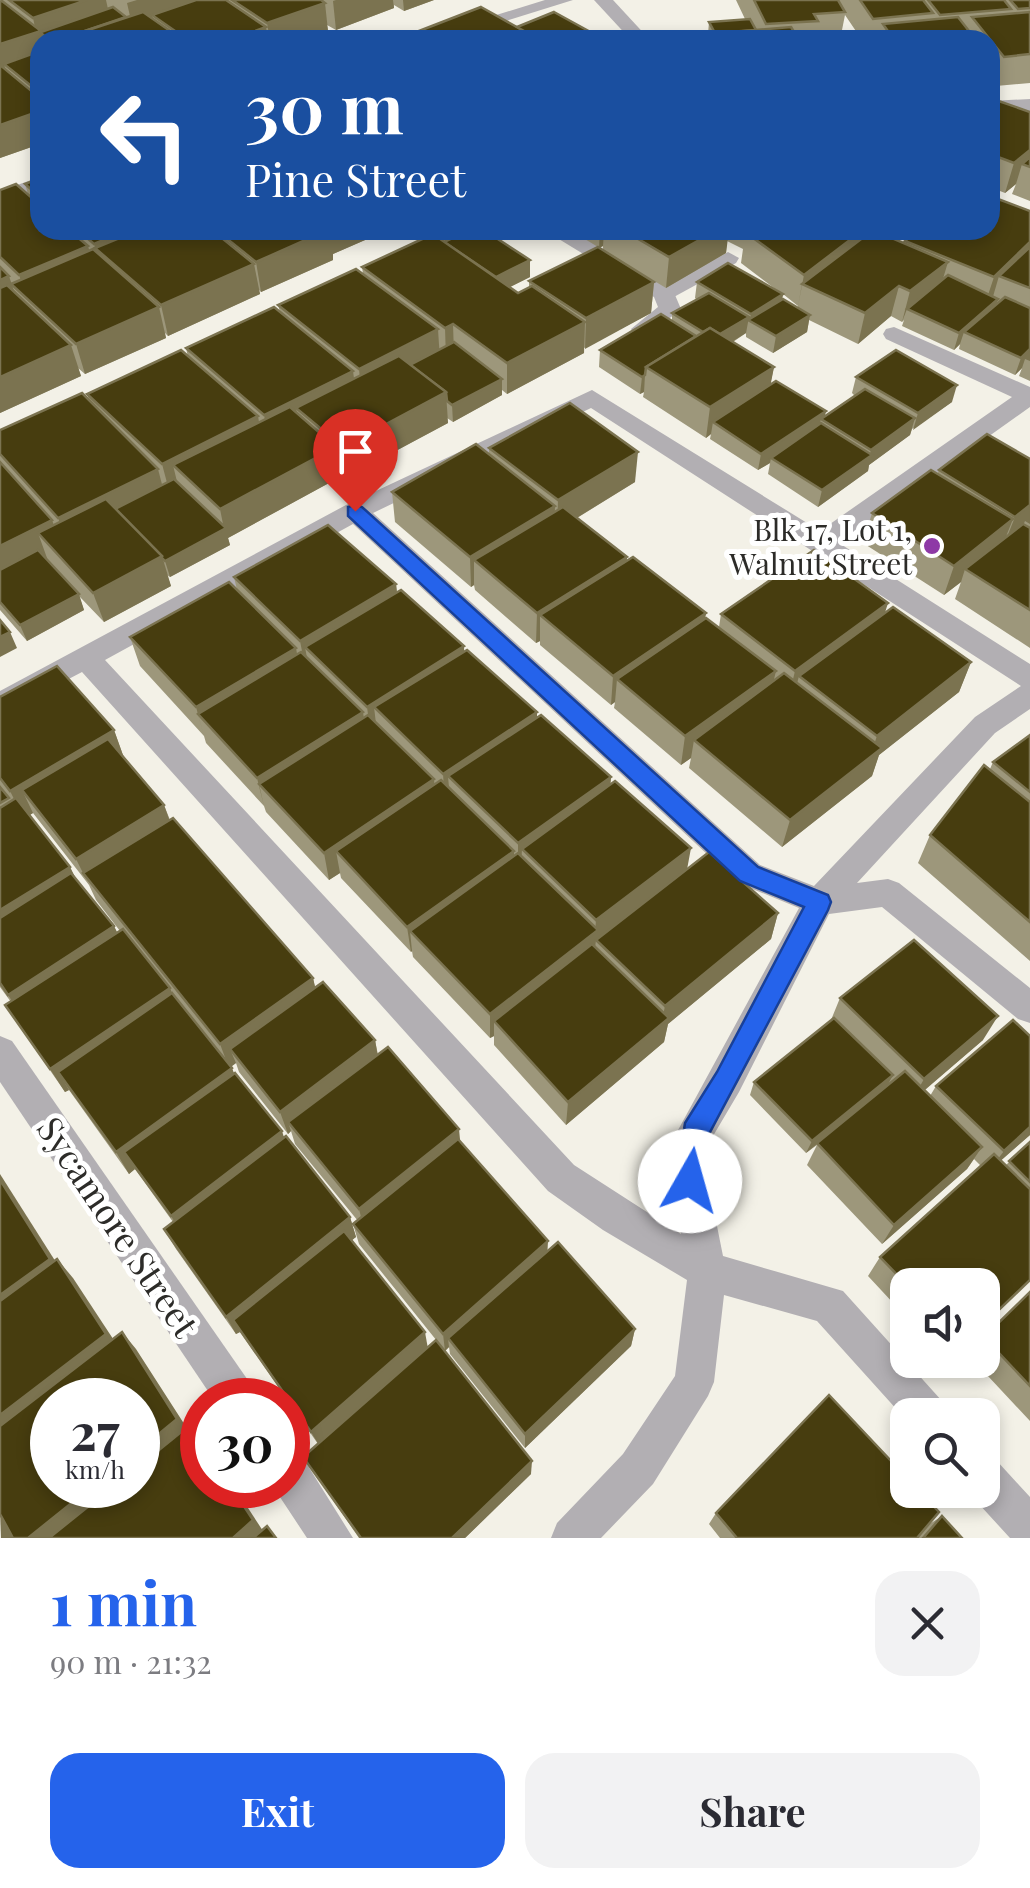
<!DOCTYPE html>
<html lang="en">
<head>
<meta charset="utf-8">
<style>
  body { margin:0; font-family:"Playfair Display",serif; background:#f2f2f3; color:#2b2b33; height:100vh; display:flex; flex-direction:column; font-size:38px; white-space:nowrap }
  * { box-sizing:border-box; margin:0 }
  p { font-size:32px; color:#7c7c81 }
  .icon { flex:none; width:55px; height:55px; fill:none; stroke:currentColor; stroke-width:2; stroke-linecap:round; stroke-linejoin:round }
  .map { position:relative; height:1538px; overflow:hidden }
  .drawer { display:flex; flex-direction:column; background:#fff; flex:1 }
  .drawer>* { flex:none }
  .top-card { position:absolute; left:30px; top:30px; width:970px; height:210px; border-radius:30px; box-shadow:0 5px 15px #0003; background:#1a4fa0; color:#fff; overflow:hidden }
  .fabs { position:absolute; left:890px; top:1268px; display:grid; gap:20px }
  .fabs a { display:grid; place-items:center; width:110px; height:110px; border-radius:20px; background:#fff; box-shadow:0 5px 15px #0003; font-size:50px }
  .speed { position:absolute; left:30px; top:1378px; display:flex; gap:20px; font-size:50px; font-weight:700; text-align:center }
  .speed>* { display:grid; place-content:center; width:130px; height:130px; border-radius:50%; background:#fff; box-shadow:0 5px 15px #0003; line-height:1 }
  .speed small { font-size:25px; font-weight:400 }
  .speed .limit { border:15px solid #d22; background:#fff; color:#111 }
  .pin { position:absolute; display:grid; place-items:center; width:85px; height:85px; color:#fff; margin:-102px -42px; border-radius:50% 50% 50% 0; rotate:-45deg; box-shadow:0 0 10px #0007 }
  .pin .icon { rotate:45deg }
  .me { position:absolute; width:110px; margin:-55px; rotate:7deg; stroke-linejoin:round; filter:drop-shadow(0 0 8px #0008) }
  .turn { display:flex; align-items:center; gap:35px; height:210px; padding:0 50px; font-size:45px }
  .turn .icon { width:130px; height:130px; stroke-width:2.5 }
  .turn b { display:block; font-size:70px; line-height:85px }
  .round { display:grid; place-items:center; flex:none; width:105px; height:105px; border-radius:30px; background:#f2f2f3 }
  .headline { display:flex; align-items:center; justify-content:space-between; height:170px; padding:0 50px }
  h1 { font-size:60px; font-weight:700; line-height:75px; color:#2563eb }
  .button { display:flex; gap:20px; margin-top:auto; padding:20px 50px }
  .button a { flex:1; height:115px; border-radius:30px; background:#2563eb; color:#fff; font-size:40px; font-weight:700; line-height:115px; text-align:center }
  .button a+a { background:#f2f2f3; color:#2b2b33 }
  .map>svg:first-child { display:block }
</style>
</head>
<body>
<div class="map">
<svg width="1030" height="1538" viewBox="0 0 1030 1538">
  <rect width="100%" height="100%" fill="#f3f1e7"/>
  <g fill="none" stroke-linecap="round" stroke-linejoin="round">
    <path fill="#b2afb3" fill-rule="evenodd" d="M728,252L739,258L736,263L672,298H656L653,293Z"/>
    <g fill="#b2afb3" fill-rule="evenodd">
      <path d="M594,0H613L650,40H631Z"/>
      <path d="M1030,99V111L990,113V101Z"/>
      <path d="M447,230H475L416,262L408,263L397,257Z"/>
      <path d="M544,230H570L672,288L681,309L650,334H634L631,329L658,307L654,297Z"/>
      <path d="M894,327L1030,387V407L839,543L1030,664V709L995,733L857,883L888,879L899,883L1030,988V1023L1018,1019L882,907L829,914L739,1092L713,1136L708,1181L723,1256L843,1291L942,1401L948,1415H908V1422L817,1321L724,1295L714,1382L708,1396L653,1484L601,1538H551L557,1523L623,1454L675,1376L687,1280L603,1230L548,1191L82,672L0,715V691L346,505L592,390L820,531L1012,397L886,339L883,334L886,329ZM591,408L1021,686L975,717L814,886L760,865L373,513ZM353,524L738,883L799,908L677,1132L672,1181L681,1234L574,1165L105,660Z"/>
      <path d="M0,1036L12,1041L252,1386L258,1400H214L0,1082Z"/>
      <path d="M288,1452L303,1458L353,1538H307L272,1485H288Z"/>
      <path d="M982,1455L997,1461L1030,1497V1538H1010L967,1491L982,1490Z"/>
    </g>
    <g fill="#b2afb3" fill-rule="evenodd">
      <path d="M545,0H573L445,40H416Z"/>
      <path d="M40,177V190L0,204V191Z"/>
    </g>
  </g>
  <g fill="#9d977b" fill-rule="evenodd">
    <path d="M0,0H434L404,11L394,5V8L336,30L327,25L328,31L304,40H40V144L0,158Z"/>
    <path d="M736,0H1030V83L996,86L991,80L990,84V40H862L845,15L840,40H697L698,35L708,34L709,22L745,19Z"/>
    <path d="M990,98L1030,112V201L1012,194L1016,184L1005,193L990,187Z"/>
    <path d="M40,178V230H388L333,254V260L261,292L259,290L260,294L168,336L165,333L166,338L85,374L78,368L81,376L0,413V190L28,194L25,184Z"/>
    <path d="M1030,211V381L1019,376L1022,368L1015,375L959,349L960,344L954,350L902,326L904,320L902,322L891,316L858,344L809,320L807,332L773,353L746,337V333L733,342L774,367L770,385L825,417L855,396L852,393L856,377L952,402L912,429L910,435L869,465L868,471L818,507L768,474L770,463L758,470L710,439L711,434L706,438L643,397L644,392L640,394L599,367L600,350L672,321V313L697,300L695,298L697,282L782,294L741,263L743,249L727,241L726,253L666,288L603,250V246L599,248L654,282L651,313L584,348V353L507,394L502,390V395L453,422L447,418L448,423L347,477L340,471V477L228,538L230,545L170,577L167,575L171,586L104,622L79,596L84,610L27,641L0,610V430L89,400L87,394L188,357L186,348L280,312L278,305L363,274L362,267L444,242L530,277L510,287L518,293L529,287V281L598,247L570,230H902L892,237L904,243L905,241ZM783,294L798,306V308L782,300Z"/>
    <path d="M489,448L635,482L577,518L627,557V561L706,613L705,618L719,627L721,614L884,613L971,662L959,692L879,755L872,776L782,847L689,768L691,758L681,765L614,708L615,702L611,705L540,645V641L536,643L475,590L474,585L471,587L395,522L392,492L489,455Z"/>
    <path d="M1030,459V648L955,599L961,582L944,595L863,543L872,513L937,474L939,470Z"/>
    <path d="M234,577L396,584L397,592L464,646V651L537,712V717L611,777L610,785L687,869L778,913L771,939L668,1024L664,1042L566,1125L494,1045V1036L490,1038L413,957L412,951L411,952L341,878L340,873L329,880L266,812L264,806L206,743L204,736L140,666L130,637L237,590Z"/>
    <path d="M0,697L114,730L124,758L164,805L170,820L313,978L315,988L375,1040L378,1055L460,1142L548,1251L635,1329L631,1346L525,1448L450,1354L449,1347L445,1351L359,1244L353,1224L358,1221L295,1144L291,1131L288,1134L239,1072L236,1063L231,1067L234,1074L284,1137L350,1217L356,1237L351,1240L428,1347L531,1474L465,1538H359L303,1457L318,1444L240,1332L236,1334L176,1249L164,1229L173,1222L135,1169L129,1174L69,1090L65,1092L5,1005L11,1002L0,987ZM33,813L89,885L96,900L120,931L117,932L114,926L76,880L70,867L29,815Z"/>
    <path d="M1030,735V961L918,863L930,835L990,769L993,762Z"/>
    <path d="M840,998L983,1040L924,1090L930,1096L936,1086L1030,1135L1001,1160L1006,1165L1030,1142V1281L908,1285V1319L868,1276L880,1257L981,1166L974,1159L967,1169L882,1244L807,1165L817,1145L806,1153L750,1095L754,1082L831,1020Z"/>
    <path d="M1030,1292V1421L973,1360H982V1339Z"/>
    <path d="M716,1513L928,1525L942,1516L962,1538H720L709,1524Z"/>
  </g>
  <g fill="#7b7350">
    <path d="M87,0H106L111,23L42,34L43,40H40V63L4,64L7,74L0,76V44L36,32L33,18Z"/>
    <path d="M137,0H210L152,15L154,25H132L127,3Z"/>
    <path d="M336,0H393L394,8L336,30L333,1Z"/>
    <path d="M403,0H434L404,11Z"/>
    <path d="M325,3L328,31L304,40H270L267,23Z"/>
    <path d="M266,27L268,40H231Z"/>
    <path d="M40,111V144L0,158V125Z"/>
    <path d="M1030,150V167L1022,164L1016,184L1005,193L1014,163Z"/>
    <path d="M127,230H184L95,248L102,274L94,244Z"/>
    <path d="M328,230H388L333,254V260L261,292L256,262Z"/>
    <path d="M600,230H604L603,246L599,248Z"/>
    <path d="M717,230H729L726,253L666,288L669,257Z"/>
    <path d="M863,230H866L860,257L802,284L798,306L804,275Z"/>
    <path d="M875,230H902L870,254Z"/>
    <path d="M1030,242V262L999,276L992,300L984,307L994,277Z"/>
    <path d="M88,246L97,277L27,298L19,275Z"/>
    <path d="M530,260V277L490,297V281Z"/>
    <path d="M948,262L939,292L907,309L902,322L910,291Z"/>
    <path d="M254,264L260,294L168,336L161,305Z"/>
    <path d="M9,276L19,306L0,314V280Z"/>
    <path d="M654,282L651,313L585,349L586,318Z"/>
    <path d="M899,286L891,316L858,344L865,313Z"/>
    <path d="M783,294L780,311L750,321L751,314Z"/>
    <path d="M998,299L993,315L964,332L960,344L954,350L959,333Z"/>
    <path d="M159,307L166,338L85,374L76,344Z"/>
    <path d="M810,315L807,332L773,353L776,336Z"/>
    <path d="M749,317L746,333L711,355L714,338Z"/>
    <path d="M585,322L584,353L507,394V363Z"/>
    <path d="M453,324L454,354L446,358L445,328Z"/>
    <path d="M438,329L440,360L362,400L359,369Z"/>
    <path d="M71,345L81,376L0,413V377Z"/>
    <path d="M1030,349V361L1025,359L1022,368L1015,375L1021,358Z"/>
    <path d="M774,367L768,398L713,422L711,434L706,438L710,407Z"/>
    <path d="M353,371L357,401L296,408L300,430L270,446L264,415Z"/>
    <path d="M645,375L644,392L640,394L642,377Z"/>
    <path d="M502,379V395L453,422L452,405Z"/>
    <path d="M957,385L952,402L913,430L918,413Z"/>
    <path d="M446,392L448,423L347,477L343,447Z"/>
    <path d="M826,411L824,421L821,419L818,431L771,458L770,463L758,470L761,454Z"/>
    <path d="M258,416L263,446L173,465L179,490L170,494L162,464Z"/>
    <path d="M915,418L910,435L869,465L868,471L818,507L822,490L869,457L871,450Z"/>
    <path d="M336,447L340,477L228,538L230,545L170,577L165,561L224,529L220,509Z"/>
    <path d="M638,452L635,482L557,530L558,500Z"/>
    <path d="M158,469L166,500L69,548L58,518Z"/>
    <path d="M1030,505V524L1025,521L1020,533L1003,547L1015,517Z"/>
    <path d="M555,506L554,536L474,560V585L471,587L470,557Z"/>
    <path d="M1013,519L1001,549L965,569L961,582L944,595L954,566Z"/>
    <path d="M52,520L63,550L38,533L47,558L0,582V546Z"/>
    <path d="M162,556L171,586L104,622L93,593Z"/>
    <path d="M627,557L624,587L540,615V641L536,643L537,613Z"/>
    <path d="M396,584L399,614L305,647L309,669L306,671L300,641Z"/>
    <path d="M79,594L84,610L27,641L20,625Z"/>
    <path d="M888,603L879,632L799,676L794,695L788,700L795,671Z"/>
    <path d="M706,613L701,642L617,679L615,702L611,705L613,676Z"/>
    <path d="M10,632L17,648L0,657V637Z"/>
    <path d="M464,646L465,675L374,707L377,732L371,736L367,707Z"/>
    <path d="M296,648L301,677L198,714L204,736L196,707Z"/>
    <path d="M971,662L959,692L879,755L872,776L782,847L790,820L870,756L877,736Z"/>
    <path d="M776,671L769,700L694,740L691,758L681,765L685,736Z"/>
    <path d="M363,712L367,740L259,784L264,806L257,778Z"/>
    <path d="M537,712V740L448,776L450,799L445,802L443,774Z"/>
    <path d="M114,730L124,758L22,790L33,813L24,819L10,791Z"/>
    <path d="M611,777L609,805L522,849L521,867L518,870V843Z"/>
    <path d="M434,779L436,807L336,851L340,873L329,880L324,853Z"/>
    <path d="M164,805L174,833L83,873L89,885L76,859Z"/>
    <path d="M691,848L686,875L596,940L594,957L494,1021V1036L490,1038V1014L595,933L596,920Z"/>
    <path d="M514,851V878L410,931L412,951L411,952L407,927Z"/>
    <path d="M70,867L83,893L0,946V910Z"/>
    <path d="M778,913L771,939L668,1024L664,1042L566,1125L568,1102L661,1025L665,1006Z"/>
    <path d="M114,926L126,952L24,1019L8,995Z"/>
    <path d="M313,978L319,1003L230,1049L236,1063L229,1068L220,1044Z"/>
    <path d="M170,988L180,1012L58,1072L69,1090L65,1092L50,1069Z"/>
    <path d="M998,1016L983,1040L911,1102L924,1079Z"/>
    <path d="M375,1040L379,1063L288,1122L291,1131L288,1134L280,1112Z"/>
    <path d="M232,1068L241,1091L124,1152L135,1169L129,1174L116,1152Z"/>
    <path d="M893,1075L886,1088L806,1153L812,1141Z"/>
    <path d="M1030,1127V1135L988,1172L1004,1151Z"/>
    <path d="M459,1129L461,1150L364,1229L359,1209Z"/>
    <path d="M282,1131L289,1153L183,1235L171,1216Z"/>
    <path d="M982,1147L967,1169L882,1244L894,1225Z"/>
    <path d="M0,1174L66,1278L0,1326Z"/>
    <path d="M350,1217L356,1237L241,1331L233,1320L240,1332L236,1334L226,1317Z"/>
    <path d="M548,1241L547,1260L448,1338L449,1347L445,1351L443,1334Z"/>
    <path d="M57,1259L73,1278L121,1351L0,1443V1415Z"/>
    <path d="M635,1329L631,1346L525,1448V1434Z"/>
    <path d="M122,1332L136,1349L190,1433L138,1475V1451Z"/>
    <path d="M425,1332L428,1349L319,1445L311,1432Z"/>
    <path d="M532,1461L531,1474L465,1538H452Z"/>
    <path d="M94,1485H125L59,1538H28Z"/>
    <path d="M230,1485H233L263,1531L255,1538H233Z"/>
    <path d="M0,1510L15,1538H1Z"/>
  </g>
  <g fill="#473d0f" stroke="#7b7350" stroke-width="2.5">
    <path d="M9,0H87L33,18Z"/>
    <path d="M196,0H226L266,27L231,40H188L152,15Z"/>
    <path d="M232,0H321L325,3L267,23Z"/>
    <path d="M754,0H838L845,12L814,14L818,21L766,24Z"/>
    <path d="M860,0H923L933,13L873,19Z"/>
    <path d="M928,0H1004L1011,9L940,15Z"/>
    <path d="M1010,0H1030V8L1018,9Z"/>
    <path d="M2,1L41,31L0,44V2Z"/>
    <path d="M113,7L126,17L64,38L65,40H49L42,34L41,32Z"/>
    <path d="M481,7L540,40H405L401,38Z"/>
    <path d="M143,12L183,40H67L64,38Z"/>
    <path d="M554,12L605,40H540L517,27Z"/>
    <path d="M1030,12V54L1004,57L972,17Z"/>
    <path d="M958,17L976,40H894L883,24Z"/>
    <path d="M750,19L756,30L715,33L709,22Z"/>
    <path d="M791,27L799,40H700L698,35Z"/>
    <path d="M40,51V93L4,64Z"/>
    <path d="M0,65L40,98V111L0,125Z"/>
    <path d="M990,98L1030,112V150L1014,163L990,154Z"/>
    <path d="M1030,157V167L1022,164Z"/>
    <path d="M40,178V197L25,184Z"/>
    <path d="M16,184L40,205V230H69L88,246L19,275L0,257V190Z"/>
    <path d="M990,196L1030,211V242L994,277L905,241L917,230H990Z"/>
    <path d="M78,230H127L94,244Z"/>
    <path d="M139,230H212L254,264L161,305L95,248Z"/>
    <path d="M216,230H328L256,262Z"/>
    <path d="M469,230H484L530,260L496,277L444,242Z"/>
    <path d="M623,230H717L669,257Z"/>
    <path d="M749,230H863L804,275L745,232Z"/>
    <path d="M873,230L948,262L910,291L899,286L865,313L802,284Z"/>
    <path d="M433,234L518,293L532,286L585,322L507,363L453,324L445,328L362,267Z"/>
    <path d="M598,247L654,282L586,318L529,281Z"/>
    <path d="M1030,247V288L999,276Z"/>
    <path d="M93,249L159,307L76,344L11,284Z"/>
    <path d="M728,263L783,294L751,314L697,282Z"/>
    <path d="M0,267L9,276L0,280Z"/>
    <path d="M356,269L438,329L359,369L278,305Z"/>
    <path d="M948,275L998,299L959,333L907,309Z"/>
    <path d="M7,285L71,345L0,377V288Z"/>
    <path d="M709,293L749,317L720,334L710,328L703,332L672,313Z"/>
    <path d="M1005,297L1030,308V349L1021,358L964,332Z"/>
    <path d="M783,299L810,315L776,336L748,320Z"/>
    <path d="M274,307L353,371L264,415L186,348Z"/>
    <path d="M661,314L696,336L646,367L645,375L642,377L600,350Z"/>
    <path d="M710,328L774,367L710,407L646,367Z"/>
    <path d="M454,342L502,379L452,405L447,401L446,392L410,365Z"/>
    <path d="M181,350L258,416L162,464L87,394Z"/>
    <path d="M896,350L957,385L918,413L856,377Z"/>
    <path d="M399,356L446,392L343,447L296,408Z"/>
    <path d="M776,381L826,411L761,454L713,422Z"/>
    <path d="M865,389L915,418L871,450L821,419Z"/>
    <path d="M82,393L158,469L58,518L0,454V430Z"/>
    <path d="M570,403L638,452L558,500L489,448Z"/>
    <path d="M290,407L336,447L220,509L173,465Z"/>
    <path d="M821,423L872,455L822,490L771,458Z"/>
    <path d="M987,434L1030,459V505L1015,517L939,470Z"/>
    <path d="M476,444L555,506L470,557L392,492Z"/>
    <path d="M0,462L52,520L0,546Z"/>
    <path d="M931,470L1013,519L954,566L872,513Z"/>
    <path d="M174,479L226,528L165,561L115,509Z"/>
    <path d="M106,499L162,556L93,593L38,533Z"/>
    <path d="M563,507L627,557L537,613L474,560Z"/>
    <path d="M1023,524L1030,528V610L965,569Z"/>
    <path d="M328,525L396,584L300,641L234,577Z"/>
    <path d="M38,550L79,594L20,625L0,602V570Z"/>
    <path d="M814,550L888,603L795,671L721,614Z"/>
    <path d="M633,557L706,613L613,676L540,615Z"/>
    <path d="M229,582L296,648L196,707L130,637Z"/>
    <path d="M401,590L464,646L367,707L305,647Z"/>
    <path d="M893,607L971,662L877,736L799,676Z"/>
    <path d="M706,618L776,671L685,736L617,679Z"/>
    <path d="M0,620L10,632L0,637Z"/>
    <path d="M467,650L537,712L443,774L374,707Z"/>
    <path d="M301,652L363,712L257,778L198,714Z"/>
    <path d="M57,666L114,730L10,791L0,778V697Z"/>
    <path d="M784,673L882,748L790,820L694,740Z"/>
    <path d="M368,715L434,779L324,853L259,784Z"/>
    <path d="M541,715L611,777L518,843L448,776Z"/>
    <path d="M1030,735V792L993,762Z"/>
    <path d="M108,739L164,805L76,859L22,790Z"/>
    <path d="M984,765L1030,802V922L930,835Z"/>
    <path d="M441,780L514,851L407,927L336,851Z"/>
    <path d="M615,781L691,848L596,920L522,849Z"/>
    <path d="M0,787L9,798L0,803Z"/>
    <path d="M16,798L70,867L0,910V808Z"/>
    <path d="M173,818L313,978L220,1044L83,873Z"/>
    <path d="M709,852L778,913L665,1006L596,940Z"/>
    <path d="M518,853L598,930L490,1014L410,931Z"/>
    <path d="M71,873L114,926L8,995L0,983V918Z"/>
    <path d="M123,929L170,988L50,1069L5,1005Z"/>
    <path d="M914,940L998,1016L924,1079L840,998Z"/>
    <path d="M592,944L669,1018L568,1102L494,1021Z"/>
    <path d="M323,982L375,1040L280,1112L230,1049Z"/>
    <path d="M172,993L232,1068L116,1152L58,1072Z"/>
    <path d="M834,1018L893,1075L812,1141L754,1082Z"/>
    <path d="M1013,1020L1030,1036V1127L1004,1151L936,1086Z"/>
    <path d="M388,1047L459,1129L359,1209L288,1122Z"/>
    <path d="M905,1071L982,1147L894,1225L817,1143Z"/>
    <path d="M235,1073L282,1131L171,1216L124,1152Z"/>
    <path d="M286,1136L350,1217L226,1317L164,1229Z"/>
    <path d="M458,1139L548,1241L443,1334L353,1224Z"/>
    <path d="M1030,1142V1182L1009,1161Z"/>
    <path d="M994,1154L1030,1189V1280L982,1326V1285L908,1286L880,1257Z"/>
    <path d="M0,1180L50,1259L0,1295Z"/>
    <path d="M344,1231L425,1332L311,1432L233,1320Z"/>
    <path d="M558,1242L635,1329L525,1434L448,1338Z"/>
    <path d="M57,1259L106,1334L0,1415V1301Z"/>
    <path d="M1030,1292V1386L984,1337Z"/>
    <path d="M122,1332L177,1419L138,1451V1400H52V1485H94L28,1538H13L0,1514V1426Z"/>
    <path d="M436,1340L532,1461L452,1538H361L303,1457Z"/>
    <path d="M829,1395L908,1479V1490H918L939,1512L917,1538H737L716,1513Z"/>
    <path d="M191,1424L202,1442V1485H230L253,1520L233,1538H49L115,1485H138V1467Z"/>
    <path d="M942,1516L962,1538H923Z"/>
    <path d="M267,1526L276,1538H253Z"/>
  </g>
  <path fill="#2563eb" stroke="#184099" stroke-width="2.5" d="M355,505L362,507L758,867L828,895L831,902L828,910L708,1136L700,1191L690,1195L680,1191L676,1181L685,1123L717,1072L804,907L740,881L348,516V507Z"/>
  <circle fill="#8e39a6" stroke="#fff" stroke-width="4" cx="932" cy="546" r="10"/>
  <g text-anchor="middle" dominant-baseline="central" stroke-width="10" stroke-linejoin="round" paint-order="stroke">
    <g font-size="30" fill="#2c2b28" stroke="#fff" text-anchor="end">
      <text x="912" y="529">Blk 17, Lot 1,<tspan x="912" dy="34">Walnut Street</tspan></text>
    </g>
    <g font-size="35" fill="#2c2b28" stroke="#fff">
      <text transform="translate(119 1226) rotate(56)">Sycamore Street</text>
    </g>
  </g>
</svg>
<div class="fabs">
<a><svg class="icon" aria-label="sound" viewBox="0 0 24 24"><path d="M4 9h4l5-4v14l-5-4H4zM17 9q2 3 0 6"/></svg></a>
<a><svg class="icon" aria-label="search" viewBox="0 0 24 24"><circle cx="10" cy="10" r="6"/><path d="M15 15l6 6"/></svg></a>
</div>
<div class="speed"><div>27<small>km/h</small></div><div class="limit">30</div></div>
<div class="pin" style="left:355px;top:511px;background:#d93025"><svg class="icon" aria-label="arrive" viewBox="0 0 24 24"><path d="M6 21V4h12l-3 4 3 4H6"/></svg></div>
<svg class="me" style="left:690px;top:1181px" viewBox="-20 -20 40 40"><circle r="19" fill="#fff"/><path d="M0-13L10 11 0 6-10 11z" fill="#2563eb"/></svg>
<div class="top-card">
<div class="turn"><svg class="icon" aria-label="left" viewBox="0 0 24 24"><path d="M17 20v-9H6M10 6l-5 5 5 5"/></svg><div><b>30 m</b>Pine Street</div></div>
</div>
</div>
<section class="drawer">
<div class="headline"><div><h1>1 min</h1><p>90 m · 21:32</p></div><a class="round"><svg class="icon" aria-label="close" viewBox="0 0 24 24"><path d="M6 6l12 12M18 6L6 18"/></svg></a></div>
<div class="button"><a>Exit</a><a>Share</a></div>
</section>
</body>
</html>
